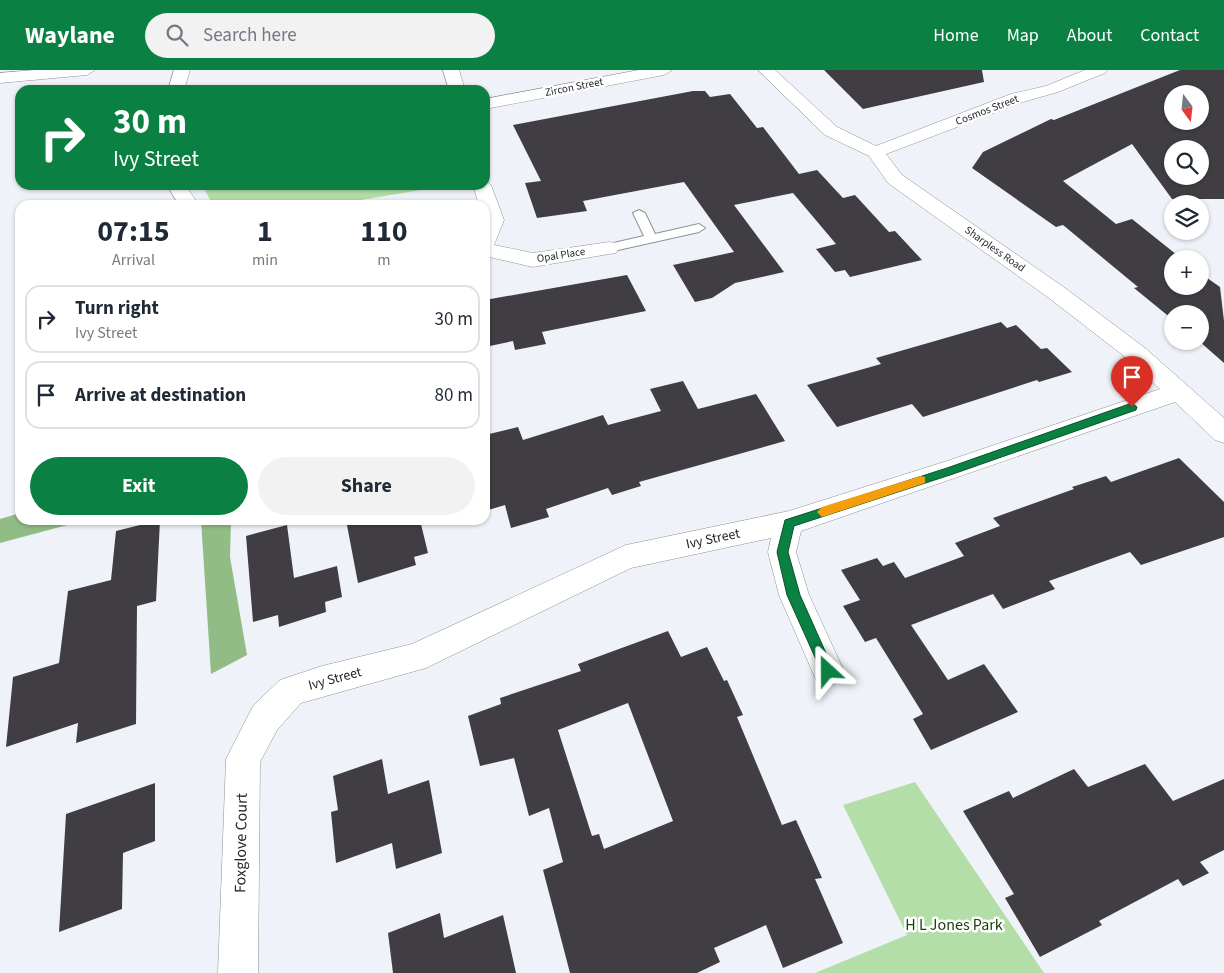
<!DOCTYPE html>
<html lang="en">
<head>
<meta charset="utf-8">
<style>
  body { margin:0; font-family:"Source Sans 3",sans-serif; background:#f2f2f3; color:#1f2937; height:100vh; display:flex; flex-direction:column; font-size:19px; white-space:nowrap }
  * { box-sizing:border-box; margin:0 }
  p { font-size:16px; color:#747a83 }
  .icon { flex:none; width:28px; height:28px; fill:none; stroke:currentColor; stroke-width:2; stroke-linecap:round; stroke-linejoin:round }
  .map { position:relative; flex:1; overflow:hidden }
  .sheet { position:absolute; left:15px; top:130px; width:475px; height:325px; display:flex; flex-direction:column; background:#fff; border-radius:15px; box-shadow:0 1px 4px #0004 }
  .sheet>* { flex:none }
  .hud { position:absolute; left:15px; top:15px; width:475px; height:105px; border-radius:15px; box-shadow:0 1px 4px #0004; background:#0b8043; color:#fff; overflow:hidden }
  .needle { width:32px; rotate:165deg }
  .tools { position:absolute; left:1164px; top:15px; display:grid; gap:10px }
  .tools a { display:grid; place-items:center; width:45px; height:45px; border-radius:50%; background:#fff; box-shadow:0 1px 4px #0004; font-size:25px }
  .pin { position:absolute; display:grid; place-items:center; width:42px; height:42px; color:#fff; margin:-51px -21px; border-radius:50% 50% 50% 0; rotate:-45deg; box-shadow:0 0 5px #0007 }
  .pin .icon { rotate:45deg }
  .me { position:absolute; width:55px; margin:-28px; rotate:336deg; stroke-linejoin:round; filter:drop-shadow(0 0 4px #0008) }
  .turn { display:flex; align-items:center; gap:18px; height:105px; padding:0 15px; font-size:22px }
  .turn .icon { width:65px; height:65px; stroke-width:2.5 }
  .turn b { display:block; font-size:35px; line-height:42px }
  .eta { display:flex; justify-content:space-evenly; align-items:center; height:85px; text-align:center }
  .eta b { font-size:30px; font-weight:700; line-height:35px }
  .cta { display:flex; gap:10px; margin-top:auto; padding:10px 15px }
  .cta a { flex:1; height:58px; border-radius:30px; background:#0b8043; color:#fff; font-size:20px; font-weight:700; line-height:58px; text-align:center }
  .cta a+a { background:#f2f2f3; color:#1f2937 }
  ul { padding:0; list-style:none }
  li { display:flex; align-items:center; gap:15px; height:68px; margin:0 10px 8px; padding:0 5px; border:2px solid #e0e1e3; border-radius:15px }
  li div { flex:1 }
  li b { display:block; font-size:19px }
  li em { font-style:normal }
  header { display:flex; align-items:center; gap:30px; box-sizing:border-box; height:70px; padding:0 25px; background:#0b8043; color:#fff }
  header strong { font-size:24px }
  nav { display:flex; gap:28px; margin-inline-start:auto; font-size:18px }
  .search { width:350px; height:45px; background:#f2f2f3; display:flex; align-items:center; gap:12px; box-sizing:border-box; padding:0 18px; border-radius:28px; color:#747a83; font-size:19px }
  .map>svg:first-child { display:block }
</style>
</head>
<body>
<header>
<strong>Waylane</strong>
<div class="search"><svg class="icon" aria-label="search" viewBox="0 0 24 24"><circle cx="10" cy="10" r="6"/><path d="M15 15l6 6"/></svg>Search here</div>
<nav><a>Home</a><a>Map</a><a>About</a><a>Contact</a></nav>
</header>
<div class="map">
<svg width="1224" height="903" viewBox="0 0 1224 903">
  <rect width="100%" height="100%" fill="#eff3f9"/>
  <g fill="#b3dea7">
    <path d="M202,115H451L331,135H213Z"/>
    <path d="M915,712L1044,903H815L907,865L843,735Z"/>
  </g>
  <g fill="#91bc85">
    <path d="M20,443V450H86L0,473V449Z"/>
    <path d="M201,450H231L230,487L247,585L211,604Z"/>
  </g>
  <g fill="#413e43" fill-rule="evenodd">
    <path d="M824,0H982L984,12L863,39Z"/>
    <path d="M1180,0H1224V129H1172L1132,74L1063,111L1116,154L1132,149L1182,189H1172V216H1200V203L1220,217L1224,251V293L1199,271L1200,244H1172V249L1134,218L1138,217L1063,155L1056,157L972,98L983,82L1051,49L1054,50ZM1172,24H1200V51H1172ZM1172,79H1200V106H1172Z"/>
    <path d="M693,21H705L710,27L730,24L757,58L763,57L799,104L817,100L843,128L855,125L889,162L895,161L922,190L850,207L845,200L835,202L816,179L836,174L793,123L734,135L784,202L735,213L712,228L695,232L673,195L734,182L684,112L583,131L587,141L537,148L525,113L541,111L513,55Z"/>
    <path d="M627,205L646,241L542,262L546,274L515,280L513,271L485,277V230Z"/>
    <path d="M1001,252L1007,258L1016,255L1041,279L1047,278L1072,302L1039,312L1037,310L923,347L912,334L837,357L807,315L881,294L876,288Z"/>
    <path d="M683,311L698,339L756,324L785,371L639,412L641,416L612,425L608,418L546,439L549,447L511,458L505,435L485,441V365L518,357L523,370L603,345L608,355L661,341L650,319Z"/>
    <path d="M1179,388L1224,432V467L1141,495L1130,482L1049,511L1055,519L1003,539L993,524L911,555L948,610L984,594L1018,642L931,680L913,649L923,644L876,568L865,572L843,536L860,530L841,500L877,488L883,496L894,492L905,508L964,486L955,473L1000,456L993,448L1074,419L1072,417L1106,406L1111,412Z"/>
    <path d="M160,450L156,531L137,536L136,654L76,673L78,653L6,677L13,607L59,593L68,521L111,510L116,461Z"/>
    <path d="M346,450H420L428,483L414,487L416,495L358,513Z"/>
    <path d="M287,455L294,508L337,496L342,527L325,532L326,542L279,557L278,545L253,552L246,466Z"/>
    <path d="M668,561L681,587L707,577L724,611L727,610L743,645L737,647L782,755L796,750L822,808L815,809L843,873L783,898L766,855L714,878L720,892L697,903H570L543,800L563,792L549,738L529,746L514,688L480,696L468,646L501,634L500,628L581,601L578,594ZM628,633L673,751L604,779L599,764L592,766L558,660Z"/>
    <path d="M382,689L388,724L429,710L442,783L396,799L392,773L336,793L331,742L338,740L333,706Z"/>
    <path d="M1145,694L1173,731L1224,709V780L1200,792L1209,803L1183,816L1178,809L1099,851L1102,855L1040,887L1005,828L1014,824L963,741L1009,721L1013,728L1074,699L1088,717Z"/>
    <path d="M155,713V771L123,783L122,839L59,862L66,744Z"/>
    <path d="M440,843L444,868L503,845L516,903H393L388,863Z"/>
  </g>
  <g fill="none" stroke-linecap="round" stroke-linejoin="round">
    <defs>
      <path id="lane" d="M639,140L645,143L655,164L699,154L705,158L699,162L609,182L605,181L603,178L605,175L644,166L633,143Z"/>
      <g id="street">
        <path d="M35,0H95L87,5L0,13V3Z"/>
        <path d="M174,0H190L184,20H168Z"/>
        <path d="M443,0H459L465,20H449Z"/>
        <path d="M639,0H672L664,5L485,39V29Z"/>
        <path d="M758,0H775L837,57L876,76L1011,24L1046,16L1085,0H1107L1105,3L1058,22L1023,32L886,84L902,105L1065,218L1145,278L1224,348V373L1215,370L1175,332L801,461L796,482L809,525L844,601L839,612L828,616L817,612L779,525L768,482L771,468L631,498L426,598L301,633L277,660L260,692L258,903H218L226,689L253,636L280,610L322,596L412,574L626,475L789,441L947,391L1160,319L1129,290L1049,228L888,113L869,86L825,65Z"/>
        <path d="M485,110L491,115L504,150L494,175L533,183L609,172L616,173L619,178L616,183L609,184L533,197L485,186V135H479L473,115H485Z"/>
        <path d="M167,115H185L199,135H179Z"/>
      </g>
    </defs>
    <use href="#lane" stroke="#8e9197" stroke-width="2"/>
    <use href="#street" stroke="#8e9197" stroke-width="1"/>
    <use href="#lane" fill="#fff" fill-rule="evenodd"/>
    <use href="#street" fill="#fff" fill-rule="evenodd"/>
  </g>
  <path fill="#0b8043" stroke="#07532c" d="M1132,333L1137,337L1136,340L953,404L794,456L788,482L800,525L834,601L832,605L828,607L823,605L787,525L777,482L785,450L947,398Z"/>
  <path fill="#f59e0b" d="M921,406L925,407V413L822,447L817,442L822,437Z"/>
  <g text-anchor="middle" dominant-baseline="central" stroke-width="5" stroke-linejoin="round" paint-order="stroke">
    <g font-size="11" fill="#26272a" stroke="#fff">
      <text transform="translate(574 17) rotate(-11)">Zircon Street</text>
      <text transform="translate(987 40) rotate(-21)">Cosmos Street</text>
      <text transform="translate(995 179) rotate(35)">Sharpless Road</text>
      <text transform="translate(561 185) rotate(-9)">Opal Place</text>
    </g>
    <g font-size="14" fill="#26272a" stroke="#fff">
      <text transform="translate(713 469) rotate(-12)">Ivy Street</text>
      <text transform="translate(335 609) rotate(-15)">Ivy Street</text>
    </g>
    <g font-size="16" fill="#26272a" stroke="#fff">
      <text transform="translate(241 773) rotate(-89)">Foxglove Court</text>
    </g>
    <g font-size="16" fill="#19420b" stroke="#fff">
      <text x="954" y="855">H L Jones Park</text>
    </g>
  </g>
</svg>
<div class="tools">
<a><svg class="needle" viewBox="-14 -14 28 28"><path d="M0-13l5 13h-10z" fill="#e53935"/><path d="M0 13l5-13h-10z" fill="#747a83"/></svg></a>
<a><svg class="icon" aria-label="search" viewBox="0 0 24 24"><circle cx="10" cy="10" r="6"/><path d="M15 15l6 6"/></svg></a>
<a><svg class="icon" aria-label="layers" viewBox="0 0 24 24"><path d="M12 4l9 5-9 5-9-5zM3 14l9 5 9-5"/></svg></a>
<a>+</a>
<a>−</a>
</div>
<div class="pin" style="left:1132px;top:337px;background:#d93025"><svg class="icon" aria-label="arrive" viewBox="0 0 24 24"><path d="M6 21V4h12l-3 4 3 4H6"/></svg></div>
<svg class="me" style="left:828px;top:601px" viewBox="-20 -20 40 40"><path d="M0-17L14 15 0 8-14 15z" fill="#0b8043" stroke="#fff" stroke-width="4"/></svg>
<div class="hud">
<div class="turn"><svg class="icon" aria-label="right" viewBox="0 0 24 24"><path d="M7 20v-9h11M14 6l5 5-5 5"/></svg><div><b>30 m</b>Ivy Street</div></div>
</div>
<section class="sheet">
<div class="eta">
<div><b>07:15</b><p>Arrival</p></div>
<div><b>1</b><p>min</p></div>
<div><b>110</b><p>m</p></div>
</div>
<ul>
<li><svg class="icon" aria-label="right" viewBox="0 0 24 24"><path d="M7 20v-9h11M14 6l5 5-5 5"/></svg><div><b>Turn right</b><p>Ivy Street</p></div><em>30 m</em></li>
<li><svg class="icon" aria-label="arrive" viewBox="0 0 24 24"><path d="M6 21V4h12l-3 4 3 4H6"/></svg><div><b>Arrive at destination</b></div><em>80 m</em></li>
</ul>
<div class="cta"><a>Exit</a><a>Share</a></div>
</section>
</div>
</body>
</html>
